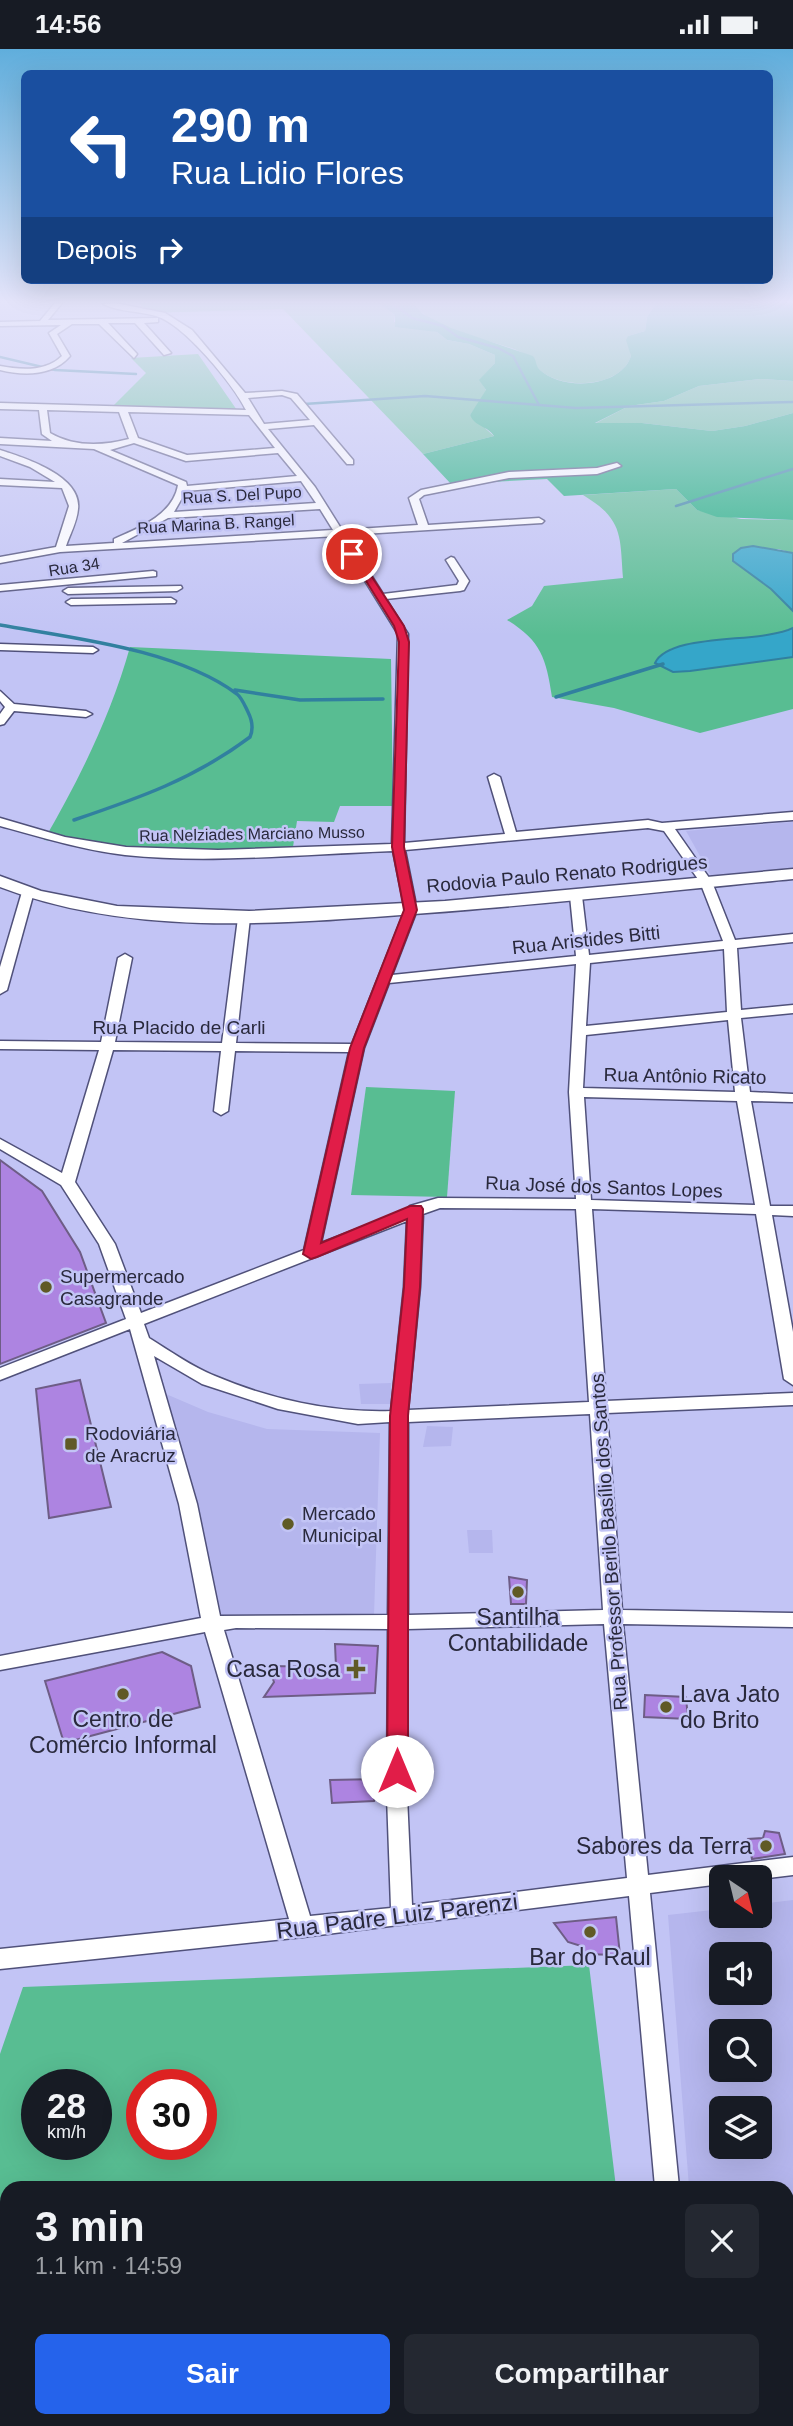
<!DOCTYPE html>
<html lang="pt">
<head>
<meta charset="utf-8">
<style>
  body { margin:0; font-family:Arial,sans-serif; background:#242831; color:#f1f3f6; height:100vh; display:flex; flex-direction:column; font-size:26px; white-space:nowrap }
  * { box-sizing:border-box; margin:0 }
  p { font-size:23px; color:#9ea1a6 }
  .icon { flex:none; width:38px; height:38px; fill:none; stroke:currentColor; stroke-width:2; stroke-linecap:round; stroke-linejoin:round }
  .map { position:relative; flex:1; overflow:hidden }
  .panel { position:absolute; left:0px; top:2132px; width:794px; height:247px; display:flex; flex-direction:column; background:#171b24; border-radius:21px 21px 0 0; box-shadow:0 7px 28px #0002 }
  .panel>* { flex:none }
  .top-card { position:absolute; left:21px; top:21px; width:752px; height:214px; border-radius:10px; box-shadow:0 7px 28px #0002; background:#1a4fa0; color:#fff; overflow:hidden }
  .needle { width:46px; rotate:145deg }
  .controls { position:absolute; left:709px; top:1816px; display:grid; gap:14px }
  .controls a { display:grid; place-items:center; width:63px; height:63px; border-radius:10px; background:#171b24; box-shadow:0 7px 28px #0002; font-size:35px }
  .speed { position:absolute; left:21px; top:2020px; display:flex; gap:14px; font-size:35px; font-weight:700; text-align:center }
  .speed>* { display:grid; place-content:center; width:91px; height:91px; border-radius:50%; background:#171b24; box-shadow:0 7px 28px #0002; line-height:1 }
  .speed small { font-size:18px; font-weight:400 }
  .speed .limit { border:10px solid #d22; background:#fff; color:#111 }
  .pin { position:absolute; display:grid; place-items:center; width:60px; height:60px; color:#fff; margin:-30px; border:4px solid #fff; border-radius:50%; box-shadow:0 2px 7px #0007 }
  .me { position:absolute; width:77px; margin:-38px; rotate:0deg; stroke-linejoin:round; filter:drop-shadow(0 0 5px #0008) }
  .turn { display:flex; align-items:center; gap:24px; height:147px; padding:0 35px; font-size:32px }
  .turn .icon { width:91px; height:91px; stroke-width:2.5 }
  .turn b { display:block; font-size:49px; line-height:60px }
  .then { display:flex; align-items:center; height:66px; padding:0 35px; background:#0003; gap:14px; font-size:26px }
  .round { display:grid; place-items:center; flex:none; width:74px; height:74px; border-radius:10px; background:#242831 }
  .summary { display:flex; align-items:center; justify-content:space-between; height:119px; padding:0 35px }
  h1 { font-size:42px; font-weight:700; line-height:52px }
  .action { display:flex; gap:14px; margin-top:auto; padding:14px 35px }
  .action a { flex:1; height:80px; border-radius:10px; background:#2563eb; color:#fff; font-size:28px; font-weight:700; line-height:80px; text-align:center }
  .action a+a { background:#242831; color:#f1f3f6 }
  .status { display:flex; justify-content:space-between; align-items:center; height:49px; padding:0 35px; background:#171b24; direction:ltr }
  .status svg { height:19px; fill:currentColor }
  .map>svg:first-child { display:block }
</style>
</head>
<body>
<div class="status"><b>14:56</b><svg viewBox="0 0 49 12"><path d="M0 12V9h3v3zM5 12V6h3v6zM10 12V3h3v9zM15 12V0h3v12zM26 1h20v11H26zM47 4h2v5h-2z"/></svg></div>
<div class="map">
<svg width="793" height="2377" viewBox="0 0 793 2377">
  <rect width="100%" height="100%" fill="#c2c4f5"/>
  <g fill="#b5b6ed" fill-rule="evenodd">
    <path d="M793,773V827L715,834L686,782Z"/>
    <path d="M391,1334V1355H361L359,1335Z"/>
    <path d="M166,1345L208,1363L267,1380L380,1384L374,1566L222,1569Z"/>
    <path d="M427,1377L453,1378L451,1397L423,1398Z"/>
    <path d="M467,1481H492L493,1504H469Z"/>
    <path d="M793,1851V2324H788V2138H689L668,1866L721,1860V1867H760V1855ZM721,1906H760V1944H721ZM721,1983H760V2021H721ZM721,2060H760V2098H721Z"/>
  </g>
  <g fill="#58bd92" fill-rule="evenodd">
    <path d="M139,254H378L395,266L394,273L437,283L447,291L469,295L495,306V314L480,331L487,343L470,366L494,387L423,405L283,260L147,264Z"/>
    <path d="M413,254H656L647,268L645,282L628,287L631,307C621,339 563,341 541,322C534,316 530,307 521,303C487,288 438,286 413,254Z"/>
    <path d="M198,305L239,364L110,360L146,324L131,309Z"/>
    <path d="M760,330L793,332V364L745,377L712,382L642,374L594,375L629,357L664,352L699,337Z"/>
    <path d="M676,440L697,461L741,470L793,471V504L778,500L733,512L771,540L793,562V579L768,587L706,593L670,600L673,623L793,608V660L700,684L614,659L552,648C546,609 541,592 507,571L532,557L544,537L623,529C620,486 623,470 583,446Z"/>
    <path d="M130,598L391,610L393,757H340L334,773L297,772L293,798L163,803L44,791C79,731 111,666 130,598Z"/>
    <path d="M366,1038L455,1042L447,1148L351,1146Z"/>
    <path d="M589,1916L616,2138H7V2371H645L646,2377H0V2005L23,1938ZM37,2035H96V2095H37ZM201,2035V2095H142V2035Z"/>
  </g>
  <path fill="#1bae7b" d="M378,254H413L423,265L451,279L533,307C537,312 535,316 540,321C562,342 621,339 631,307L626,291L628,287L645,282L647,268L656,254H793V332L760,330L699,337L664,352L629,357L595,374H642L712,382L745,377L793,364V471L717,468L697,461L676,440L564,447L547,430L451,435L423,405L494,387C488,377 475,378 470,366L486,341L479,331L495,314V306L469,295L447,291L437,283L395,278V266Z"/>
  <g fill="#35a6c9" stroke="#31809f" stroke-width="2">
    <path d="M753,497L793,504V562L771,540L733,512V505L741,499Z"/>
    <path d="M793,579V608L690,622L673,623L655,614C670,583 762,595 793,579Z"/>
  </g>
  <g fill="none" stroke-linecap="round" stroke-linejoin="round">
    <g stroke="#31809f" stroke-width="2.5">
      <path d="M392,254L412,269L443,277L458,288L498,299L513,307L539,356"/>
      <path d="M0,308L55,321L136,325"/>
      <path d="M304,355L425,347L576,359L793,353"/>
      <path d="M676,457L793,420"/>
    </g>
    <g stroke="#31809f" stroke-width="3.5">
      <path d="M0,576C72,589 177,600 237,645C242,649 245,657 248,663C252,671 254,679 250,688C194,730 139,749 74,771"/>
      <path d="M235,641L300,651L383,650"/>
      <path d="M556,648L663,615"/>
    </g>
  </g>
  <g fill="#ad84e1" stroke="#6e5d86" stroke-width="2">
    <path d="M0,1111L42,1142L80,1203L106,1274L0,1315Z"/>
    <path d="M80,1331L111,1458L49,1469L36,1340Z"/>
    <path d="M509,1528L527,1531L526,1555H511Z"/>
    <path d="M335,1595L378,1597L375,1644L264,1648L274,1633L268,1617L336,1618Z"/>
    <path d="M162,1603L191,1617L200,1658L64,1694L45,1632Z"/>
    <path d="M645,1646L686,1648L688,1670L644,1668Z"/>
    <path d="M379,1730L374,1752L332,1754L330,1731Z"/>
    <path d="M765,1782L779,1784L785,1805L752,1810L748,1790L763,1789Z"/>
    <path d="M616,1868L620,1906L580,1905L581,1897L568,1893L554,1874Z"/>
  </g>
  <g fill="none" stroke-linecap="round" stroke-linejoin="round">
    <defs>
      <g id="minor">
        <path d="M55,254H62L48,271L158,269V273L144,274L171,304L164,306L135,274H108L137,305L134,309L99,275H72L57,285L70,307C53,327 24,327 0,321V317C21,321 46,323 62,307L49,284L61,276L0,277V273L40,272Z"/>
        <path d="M115,254L165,264L192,281L245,344L282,342L297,345L353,411V415H347L314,376L268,380L315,438L342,481L418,476L409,449L421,441L509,423L597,419L617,414L621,417L597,425L509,429L424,446L419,450L428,476L539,469L544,472L542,474L346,486L383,545L457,536L459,532L446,511L451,508L454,509L469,532L464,541L460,542L386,550L408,585L404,794L505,785L488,728L494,725L500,728L516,783L648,771L662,774L793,763V771L675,780L712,833L735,891L793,885V893L737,899L741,961L793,956V964L741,969L750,1043L793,1045V1053L751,1052L770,1157H793V1167L772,1166L793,1283V1336L784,1330L756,1165L592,1160L606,1352L793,1344V1356L607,1364L622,1561L793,1564V1578L623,1575L648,1826L793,1808V1826L760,1830L721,1829V1835L650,1844L679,2138H655L629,1847L303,1888L0,1920V1900L289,1870L205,1583L0,1621V1607L201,1569L179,1455L130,1280L0,1331V1319L126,1270L99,1195L61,1136L0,1100V1090L62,1124L99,1001L0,1000V992L101,993L118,909L125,905L132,909L115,993L222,994L238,869L244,865L250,869L236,994L352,995L405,861L393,802C307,805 209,815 125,806C82,801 41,788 0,777V769L65,788L126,798L218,801L392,795L398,585L337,487L60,503L0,514V508L56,498L69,457L62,439L0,436V430L55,433L30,418L0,407V401C25,409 82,427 78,460C77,473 70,485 66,497L114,494V490C139,479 173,466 178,436L94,400L0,395V389L52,392L42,385L39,361L0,360V354L246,361C233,335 184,275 156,267C140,262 118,263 103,255ZM282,346L291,349L310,371L264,375L248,349ZM47,361L119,363L129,390C102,397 74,398 50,384ZM128,363L249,366L275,399L187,406L138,389ZM134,394L186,412L278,404L297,427L187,437L186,433L110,401ZM301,432L316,454L174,463L186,442ZM320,460L333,481L122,494L168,469ZM648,779L664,782L700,833L723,892L589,906L582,847L576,843L570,847L576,907L392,926L417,861L405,801ZM724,900L727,963L586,977L590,914ZM576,915L569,1043L576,1150L438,1149L410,1157L407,1161L321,1194L364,999L389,934ZM728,971L735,1043L583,1039L586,986ZM113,1001L221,1002L214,1062L221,1066L228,1062L235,1002L349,1003L304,1201L141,1264L115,1195L75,1133ZM584,1048L737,1052L755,1156L591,1151ZM440,1159L576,1160L589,1353L408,1361L420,1238L423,1165ZM407,1172L404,1238L391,1362C332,1364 269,1350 215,1327C192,1318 170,1302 149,1289L144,1275ZM154,1307L202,1335L278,1360L358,1375L390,1373L388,1566L220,1567L197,1455ZM590,1365L603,1561L408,1566V1373ZM604,1575L627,1829L412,1856L407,1747V1580ZM236,1579L388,1580L387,1747L391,1859L310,1867L224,1581Z"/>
        <path d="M153,522L156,523V527L0,542V536Z"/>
        <path d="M181,537L182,539L177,542L68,545L63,542L68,539Z"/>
        <path d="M171,549L176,552L175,554L71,556L66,553L71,550Z"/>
        <path d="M0,595L93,598L98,601L93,604L0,601Z"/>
        <path d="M0,642L14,655L86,662L92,665L86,668L14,662L4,675L0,676V665L5,658L0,652Z"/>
        <path d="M28,839L34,843L7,941L0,945V918L22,843Z"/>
        <path d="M677,2371H703L704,2377H678Z"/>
      </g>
      <path id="major" d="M793,820V830C667,842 540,856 414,865C278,875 130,888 0,838V827L41,842L117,857L249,862L445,852Z"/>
    </defs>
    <use href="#minor" stroke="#50517a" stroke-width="3"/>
    <use href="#major" stroke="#50517a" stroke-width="3"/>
    <use href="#minor" fill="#fff" fill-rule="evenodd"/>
    <use href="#major" fill="#fff" fill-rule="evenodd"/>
  </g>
  <linearGradient id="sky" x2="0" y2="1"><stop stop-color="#60aedc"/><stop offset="0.43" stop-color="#e4e4fa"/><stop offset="1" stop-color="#e4e4fa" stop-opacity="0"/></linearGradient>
  <rect width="793" height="587" fill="url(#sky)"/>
  <path fill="#e11d48" stroke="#92132f" stroke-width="2" d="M348,503L357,505L404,577L409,593L404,798L417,861L364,999L321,1194L410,1157H421L423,1160L420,1238L408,1367V1722L405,1728H390L387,1722L390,1367L404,1238L407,1170L317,1208L311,1210L303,1205L350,999L404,861L392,798L399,593L394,577Z"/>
  <g fill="#605a26" stroke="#c2c4f5" stroke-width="2.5">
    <circle cx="46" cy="1238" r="7"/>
    <rect x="64" y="1388" width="14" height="14" rx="3.5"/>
    <circle cx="288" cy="1475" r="7"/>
    <circle cx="518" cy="1543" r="7"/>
    <path d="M352.5 1609.5h7v7h7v7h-7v7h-7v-7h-7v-7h7z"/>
    <circle cx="123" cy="1645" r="7"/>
    <circle cx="666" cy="1658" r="7"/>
    <circle cx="766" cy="1797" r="7"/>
    <circle cx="590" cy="1883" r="7"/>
  </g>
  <g text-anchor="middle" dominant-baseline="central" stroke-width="5" stroke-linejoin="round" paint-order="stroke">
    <g font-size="16" fill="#29293c" stroke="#c2c4f5">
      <text transform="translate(242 446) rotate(-3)">Rua S. Del Pupo</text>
      <text transform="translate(216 475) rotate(-3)">Rua Marina B. Rangel</text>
      <text transform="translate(74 518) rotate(-9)">Rua 34</text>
      <text transform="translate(252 785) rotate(-1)">Rua Nelziades Marciano Musso</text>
    </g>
    <g font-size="19" fill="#29293c" stroke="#c2c4f5">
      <text transform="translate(567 825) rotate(-5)">Rodovia Paulo Renato Rodrigues</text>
      <text transform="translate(586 891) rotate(-6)">Rua Aristides Bitti</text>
      <text x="179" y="978">Rua Placido de Carli</text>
      <text transform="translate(685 1027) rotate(1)">Rua Antônio Ricato</text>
      <text transform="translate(604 1138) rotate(2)">Rua José dos Santos Lopes</text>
      <text transform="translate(609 1493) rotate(-94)">Rua Professor Berilo Basílio dos Santos</text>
    </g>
    <g font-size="19" fill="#29293c" stroke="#c2c4f5" text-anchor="start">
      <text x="60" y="1227">Supermercado<tspan x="60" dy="22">Casagrande</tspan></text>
      <text x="85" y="1384">Rodoviária<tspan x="85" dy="22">de Aracruz</tspan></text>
      <text x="302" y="1464">Mercado<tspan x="302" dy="22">Municipal</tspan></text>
    </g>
    <g font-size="23" fill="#29293c" stroke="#c2c4f5">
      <text x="518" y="1568">Santilha<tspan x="518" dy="26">Contabilidade</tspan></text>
      <text x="340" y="1620" text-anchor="end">Casa Rosa</text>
      <text x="680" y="1645" text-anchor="start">Lava Jato<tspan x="680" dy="26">do Brito</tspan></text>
      <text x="123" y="1670">Centro de<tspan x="123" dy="26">Comércio Informal</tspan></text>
      <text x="752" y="1797" text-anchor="end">Sabores da Terra</text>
      <text x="590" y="1908">Bar do Raul</text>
    </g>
    <g font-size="23" fill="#29293c" stroke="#c2c4f5">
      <text transform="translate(397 1867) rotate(-7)">Rua Padre Luiz Parenzi</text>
    </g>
  </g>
</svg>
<div class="controls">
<a><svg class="needle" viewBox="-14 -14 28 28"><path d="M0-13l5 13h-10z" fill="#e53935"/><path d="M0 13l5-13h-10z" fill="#9ea1a6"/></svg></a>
<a><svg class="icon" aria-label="sound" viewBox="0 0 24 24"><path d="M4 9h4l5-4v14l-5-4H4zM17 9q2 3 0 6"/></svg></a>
<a><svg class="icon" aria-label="search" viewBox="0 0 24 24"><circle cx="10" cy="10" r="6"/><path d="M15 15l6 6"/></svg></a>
<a><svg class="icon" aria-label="layers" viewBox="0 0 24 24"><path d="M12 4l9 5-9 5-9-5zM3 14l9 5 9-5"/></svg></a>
</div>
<div class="speed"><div>28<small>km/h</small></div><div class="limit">30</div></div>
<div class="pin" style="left:352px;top:505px;background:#d93025"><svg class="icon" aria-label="arrive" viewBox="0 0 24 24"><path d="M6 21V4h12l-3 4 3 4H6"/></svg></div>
<svg class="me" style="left:397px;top:1722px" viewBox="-20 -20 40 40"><circle r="19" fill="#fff"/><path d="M0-13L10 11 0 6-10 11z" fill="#e11d48"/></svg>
<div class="top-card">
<div class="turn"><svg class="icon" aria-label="left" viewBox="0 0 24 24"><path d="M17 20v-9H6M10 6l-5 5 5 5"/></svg><div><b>290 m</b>Rua Lidio Flores</div></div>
<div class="then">Depois<svg class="icon" aria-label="right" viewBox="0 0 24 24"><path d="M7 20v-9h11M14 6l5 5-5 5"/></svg></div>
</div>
<section class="panel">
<div class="summary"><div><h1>3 min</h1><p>1.1 km · 14:59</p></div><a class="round"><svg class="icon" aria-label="close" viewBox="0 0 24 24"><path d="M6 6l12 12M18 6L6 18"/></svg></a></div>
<div class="action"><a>Sair</a><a>Compartilhar</a></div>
</section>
</div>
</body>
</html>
